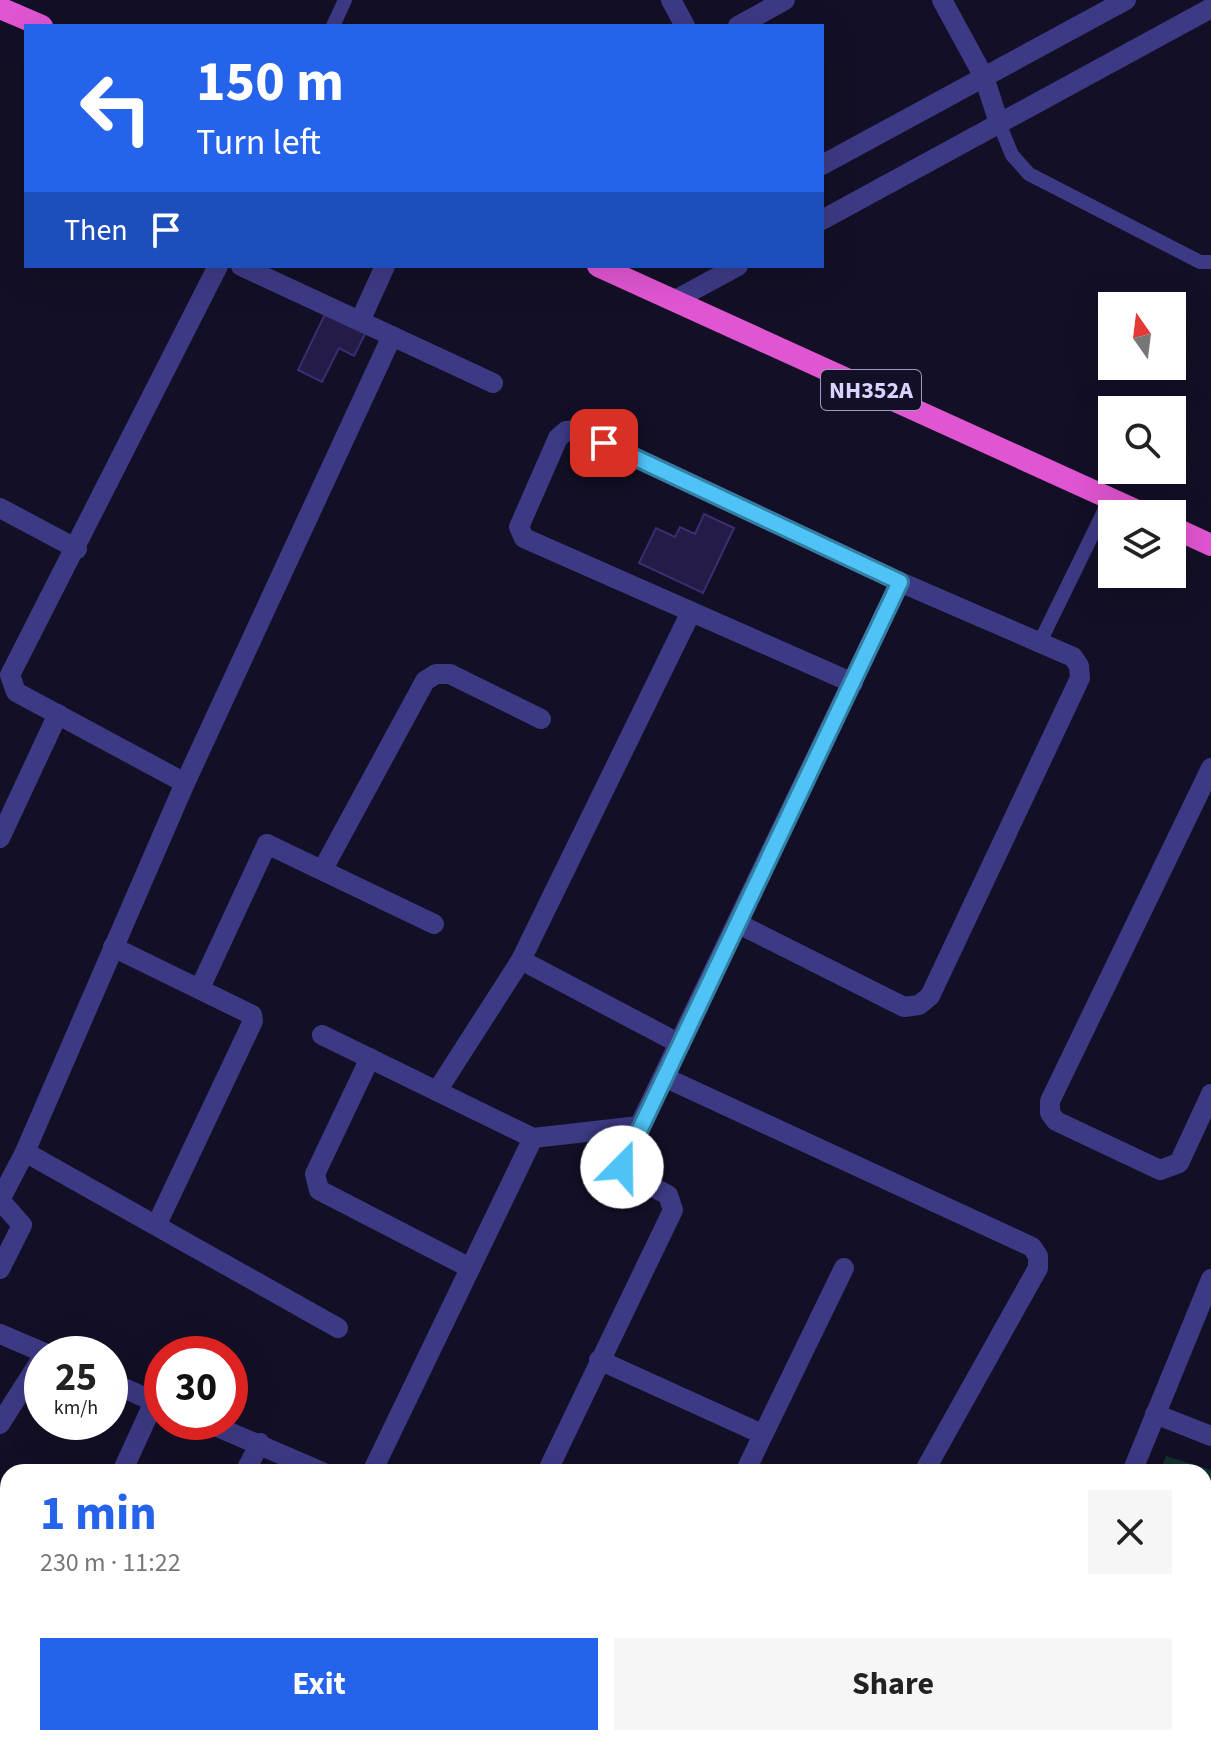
<!DOCTYPE html>
<html lang="en">
<head>
<meta charset="utf-8">
<style>
  body { margin:0; font-family:"Source Sans 3",sans-serif; background:#f6f6f6; color:#222; height:100vh; display:flex; flex-direction:column; font-size:30px; white-space:nowrap }
  * { box-sizing:border-box; margin:0 }
  p { font-size:26px; color:#767676 }
  .icon { flex:none; width:44px; height:44px; fill:none; stroke:currentColor; stroke-width:2; stroke-linecap:round; stroke-linejoin:round }
  .map { position:relative; flex:1; overflow:hidden }
  .details { position:absolute; left:0px; top:1464px; width:1212px; height:282px; display:flex; flex-direction:column; background:#fff; border-radius:24px 24px 0 0; box-shadow:0 8px 32px #0002 }
  .details>* { flex:none }
  .top-card { position:absolute; left:24px; top:24px; width:800px; height:244px; border-radius:0px; box-shadow:0 8px 32px #0002; background:#2563eb; color:#fff; overflow:hidden }
  .needle { width:52px; rotate:346deg }
  .controls { position:absolute; left:1098px; top:292px; display:grid; gap:16px }
  .controls a { display:grid; place-items:center; width:88px; height:88px; border-radius:0px; background:#fff; box-shadow:0 8px 32px #0002; font-size:40px }
  .speed { position:absolute; left:24px; top:1336px; display:flex; gap:16px; font-size:40px; font-weight:700; text-align:center }
  .speed>* { display:grid; place-content:center; width:104px; height:104px; border-radius:50%; background:#fff; box-shadow:0 8px 32px #0002; line-height:1 }
  .speed small { font-size:20px; font-weight:400 }
  .speed .limit { border:12px solid #d22; background:#fff; color:#111 }
  .pin { position:absolute; display:grid; place-items:center; width:68px; height:68px; color:#fff; margin:-34px; border-radius:16px; box-shadow:0 4px 12px #0006 }
  .me { position:absolute; width:88px; margin:-44px; rotate:22deg; stroke-linejoin:round; filter:drop-shadow(0 0 6px #0008) }
  .turn { display:flex; align-items:center; gap:28px; height:168px; padding:0 40px; font-size:36px }
  .turn .icon { width:104px; height:104px; stroke-width:2.5 }
  .turn b { display:block; font-size:56px; line-height:68px }
  .then { display:flex; align-items:center; height:76px; padding:0 40px; background:#0003; gap:16px; font-size:30px }
  .round { display:grid; place-items:center; flex:none; width:84px; height:84px; border-radius:0px; background:#f6f6f6 }
  .overview { display:flex; align-items:center; justify-content:space-between; height:136px; padding:0 40px }
  h1 { font-size:48px; font-weight:700; line-height:60px; color:#2563eb }
  .button { display:flex; gap:16px; margin-top:auto; padding:16px 40px }
  .button a { flex:1; height:92px; border-radius:0px; background:#2563eb; color:#fff; font-size:32px; font-weight:700; line-height:92px; text-align:center }
  .button a+a { background:#f6f6f6; color:#222 }
  .map>svg:first-child { display:block }
</style>
</head>
<body>
<div class="map">
<svg width="1211" height="1745" viewBox="0 0 1211 1745">
  <rect width="100%" height="100%" fill="#130f26"/>
  <path fill="#12302f" d="M1166,1456L1211,1470V1625L1204,1623V1472H1160Z"/>
  <g fill="#241b47" stroke="#3b2d73" stroke-width="2">
    <path d="M327,310L367,330L354,356L339,348L322,382L298,370Z"/>
    <path d="M704,514L734,528L703,593L639,563L656,528L675,537L680,527L695,534Z"/>
  </g>
  <g fill="none" stroke-linecap="round" stroke-linejoin="round">
    <g stroke="#3d3a85" stroke-width="14">
      <path d="M333,26L345,0"/>
      <path d="M999,123L1012,155L1029,174L1200,262H1211"/>
      <path d="M1039,644L1110,499"/>
    </g>
    <g stroke="#3d3a85" stroke-width="20">
      <path d="M671,0L685,26"/>
      <path d="M942,0L984,77L999,123"/>
      <path d="M738,26L785,0"/>
      <path d="M241,266L493,383"/>
      <path d="M360,321L385,266"/>
      <path d="M0,508L77,549"/>
      <path d="M1211,768L1050,1101V1113L1056,1121L1160,1170L1179,1163L1211,1094"/>
      <path d="M185,783L16,692L10,675L218,266"/>
      <path d="M0,838L58,714"/>
      <path d="M323,869L425,681L436,674H450L541,719"/>
      <path d="M739,924L904,1007L919,1005L930,996L1080,678L1079,666L1073,657L900,582L577,430L566,431L558,438L519,527L524,538L853,683"/>
      <path d="M113,947L252,1015L253,1021L157,1224"/>
      <path d="M521,960L680,1044"/>
      <path d="M200,988L267,844L434,924"/>
      <path d="M322,1035L533,1138L639,1126"/>
      <path d="M370,1058L315,1174L319,1190L470,1268"/>
      <path d="M664,1077L1032,1247L1038,1256V1268L924,1472"/>
      <path d="M437,1091L521,960L690,614"/>
      <path d="M25,1152L338,1328"/>
      <path d="M0,1269L22,1225L0,1200L25,1152L185,783L392,336"/>
      <path d="M0,1334L47,1354"/>
      <path d="M599,1360L762,1434"/>
      <path d="M110,1382L162,1405"/>
      <path d="M1155,1414L1211,1436"/>
      <path d="M206,1422L322,1472"/>
      <path d="M0,1424L42,1358"/>
      <path d="M122,1472L154,1402"/>
      <path d="M245,1472L260,1443"/>
      <path d="M372,1472L533,1138"/>
      <path d="M547,1472L673,1210L668,1195L626,1173L622,1162L900,582"/>
      <path d="M745,1472L844,1268"/>
      <path d="M1132,1472L1211,1279"/>
      <path d="M1204,1646L1211,1648"/>
      <path d="M0,1694L8,1699"/>
      <path d="M73,1738L84,1745"/>
      <path d="M336,1738L354,1745"/>
      <path d="M769,1738L799,1745"/>
      <path d="M172,1745L176,1738"/>
      <path d="M416,1745L419,1738"/>
      <path d="M598,1745L601,1738"/>
      <path d="M822,1745L824,1738"/>
    </g>
    <g stroke="#3d3a85" stroke-width="20">
      <path d="M822,165L1126,0"/>
      <path d="M822,220L1211,8"/>
      <path d="M675,300L738,266"/>
    </g>
    <g stroke="#e055d1" stroke-width="22">
      <path d="M0,8L42,26"/>
      <path d="M598,266L1144,514"/>
      <path d="M1172,527L1211,545"/>
    </g>
  </g>
  <g fill="none" stroke-linecap="round" stroke-linejoin="round">
    <defs>
      <path id="route" d="M604,443L900,582L622,1167"/>
    </defs>
    <use href="#route" stroke="#337fa1" stroke-width="20"/>
    <use href="#route" stroke="#4fc3f7" stroke-width="14"/>
  </g>
  <g text-anchor="middle" dominant-baseline="central" stroke-width="7" stroke-linejoin="round" paint-order="stroke">
    <rect fill="#130f26" stroke="#9e99be" stroke-width="2" x="821" y="370" width="100" height="40" rx="6"/>
    <g font-size="24" font-weight="bold" fill="#d9d4ff">
      <text x="871" y="390">NH352A</text>
    </g>
  </g>
</svg>
<div class="controls">
<a><svg class="needle" viewBox="-14 -14 28 28"><path d="M0-13l5 13h-10z" fill="#e53935"/><path d="M0 13l5-13h-10z" fill="#767676"/></svg></a>
<a><svg class="icon" aria-label="search" viewBox="0 0 24 24"><circle cx="10" cy="10" r="6"/><path d="M15 15l6 6"/></svg></a>
<a><svg class="icon" aria-label="layers" viewBox="0 0 24 24"><path d="M12 4l9 5-9 5-9-5zM3 14l9 5 9-5"/></svg></a>
</div>
<div class="speed"><div>25<small>km/h</small></div><div class="limit">30</div></div>
<div class="pin" style="left:604px;top:443px;background:#d93025"><svg class="icon" aria-label="arrive" viewBox="0 0 24 24"><path d="M6 21V4h12l-3 4 3 4H6"/></svg></div>
<svg class="me" style="left:622px;top:1167px" viewBox="-20 -20 40 40"><circle r="19" fill="#fff"/><path d="M0-13L10 11 0 6-10 11z" fill="#4fc3f7"/></svg>
<div class="top-card">
<div class="turn"><svg class="icon" aria-label="left" viewBox="0 0 24 24"><path d="M17 20v-9H6M10 6l-5 5 5 5"/></svg><div><b>150 m</b>Turn left</div></div>
<div class="then">Then<svg class="icon" aria-label="arrive" viewBox="0 0 24 24"><path d="M6 21V4h12l-3 4 3 4H6"/></svg></div>
</div>
<section class="details">
<div class="overview"><div><h1>1 min</h1><p>230 m · 11:22</p></div><a class="round"><svg class="icon" aria-label="close" viewBox="0 0 24 24"><path d="M6 6l12 12M18 6L6 18"/></svg></a></div>
<div class="button"><a>Exit</a><a>Share</a></div>
</section>
</div>
</body>
</html>
